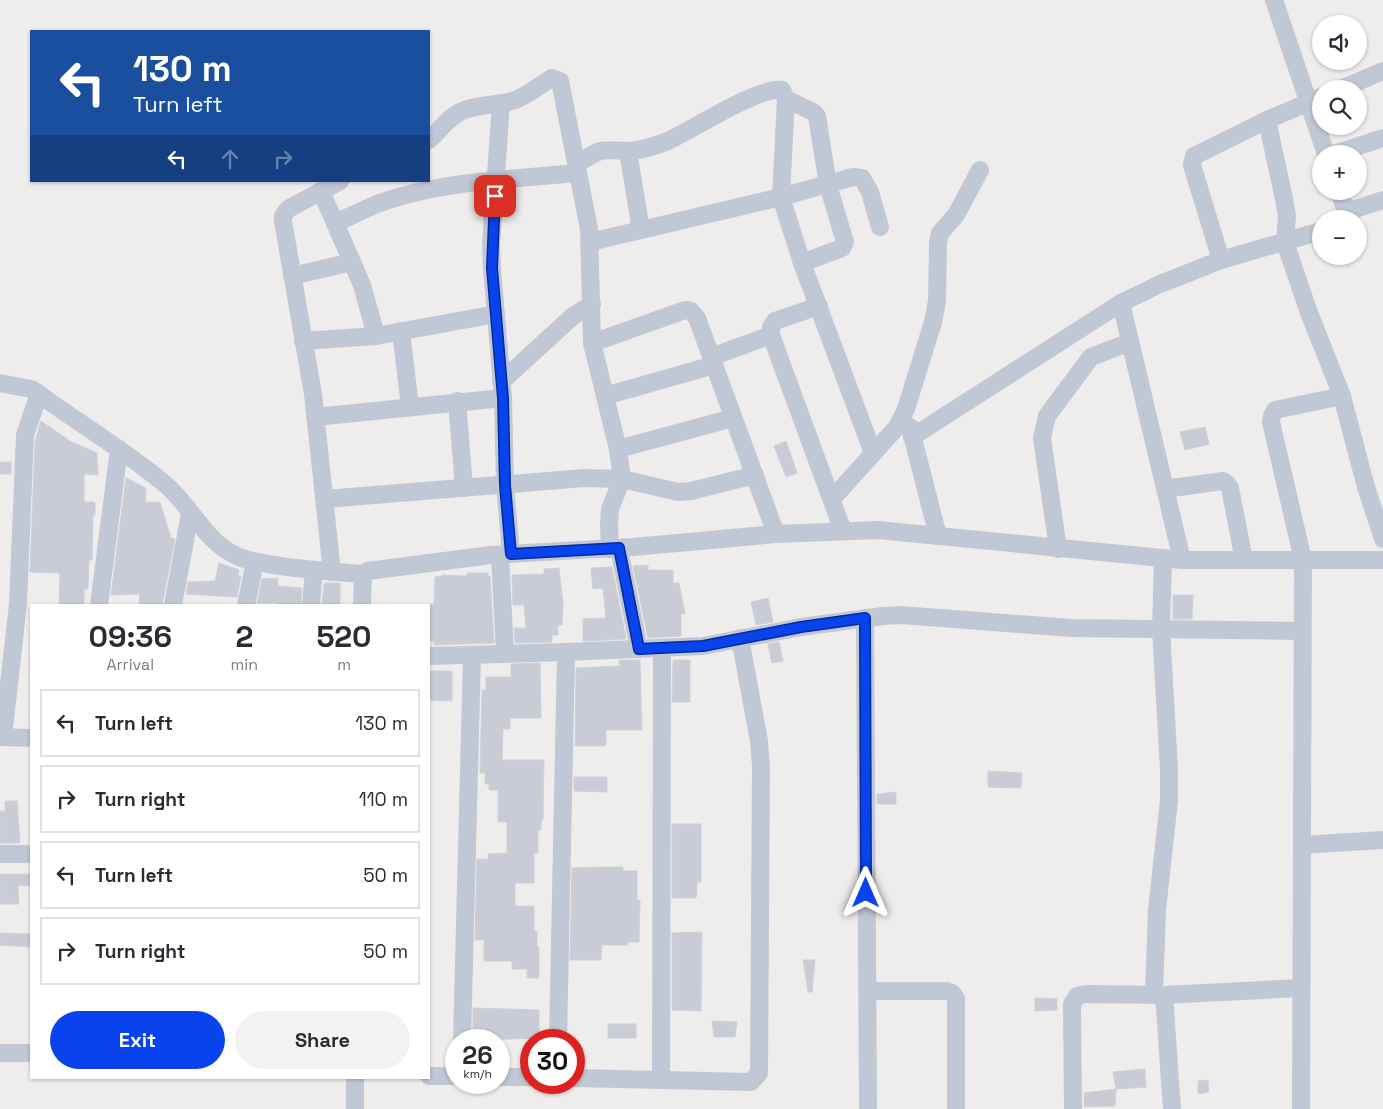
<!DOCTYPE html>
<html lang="en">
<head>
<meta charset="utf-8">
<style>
  body { margin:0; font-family:"Space Grotesk",sans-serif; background:#f2f2f3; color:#2b2b33; height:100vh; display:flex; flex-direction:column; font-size:19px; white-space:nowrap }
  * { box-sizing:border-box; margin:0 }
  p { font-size:16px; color:#7c7c81 }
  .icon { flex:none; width:28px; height:28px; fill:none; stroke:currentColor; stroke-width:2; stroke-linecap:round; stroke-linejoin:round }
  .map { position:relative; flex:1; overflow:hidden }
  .side { position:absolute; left:30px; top:604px; width:400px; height:475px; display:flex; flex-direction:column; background:#fff; border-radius:0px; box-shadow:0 1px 4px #0004 }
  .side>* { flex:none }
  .guide { position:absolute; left:30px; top:30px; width:400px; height:152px; border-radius:0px; box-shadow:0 1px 4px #0004; background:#1a4fa0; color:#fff; overflow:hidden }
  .fabs { position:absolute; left:1312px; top:15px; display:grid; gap:10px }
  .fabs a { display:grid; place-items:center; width:55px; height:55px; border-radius:50%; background:#fff; box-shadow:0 1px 4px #0004; font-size:25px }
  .speed { position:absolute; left:445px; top:1029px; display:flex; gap:10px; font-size:25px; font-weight:700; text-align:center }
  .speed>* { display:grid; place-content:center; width:65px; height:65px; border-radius:50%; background:#fff; box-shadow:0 1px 4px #0004; line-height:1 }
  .speed small { font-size:12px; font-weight:400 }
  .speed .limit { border:8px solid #d22; background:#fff; color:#111 }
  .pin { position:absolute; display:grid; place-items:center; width:42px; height:42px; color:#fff; margin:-21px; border-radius:10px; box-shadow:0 2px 8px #0006 }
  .me { position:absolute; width:55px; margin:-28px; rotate:0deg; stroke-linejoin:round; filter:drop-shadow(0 0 4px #0008) }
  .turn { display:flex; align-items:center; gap:18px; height:105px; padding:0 20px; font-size:22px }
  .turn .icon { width:65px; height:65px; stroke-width:2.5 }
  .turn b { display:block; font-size:35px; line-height:42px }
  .lanes { display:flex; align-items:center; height:48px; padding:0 20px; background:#0003; justify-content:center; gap:25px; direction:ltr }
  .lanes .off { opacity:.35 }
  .eta { display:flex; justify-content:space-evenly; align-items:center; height:85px; text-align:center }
  .eta b { font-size:30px; font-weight:800; line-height:35px }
  .cta { display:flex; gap:10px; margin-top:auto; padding:10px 20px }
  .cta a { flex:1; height:58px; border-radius:30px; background:#0843ee; color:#fff; font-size:20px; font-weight:800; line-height:58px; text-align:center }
  .cta a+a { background:#f2f2f3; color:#2b2b33 }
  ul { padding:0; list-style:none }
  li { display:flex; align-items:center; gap:15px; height:68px; margin:0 10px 8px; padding:0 10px; border:2px solid #e1e1e2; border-radius:0px }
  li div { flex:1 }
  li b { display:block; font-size:19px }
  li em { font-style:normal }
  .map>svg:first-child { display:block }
</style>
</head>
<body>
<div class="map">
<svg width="1383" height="1109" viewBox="0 0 1383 1109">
  <rect width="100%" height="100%" fill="#efecec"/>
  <g fill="#caccd5" stroke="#cfd0d9">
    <path d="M41,421L70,441L97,453L98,475L84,474V502H95V515H93L92,560H89L88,589H84V605H59L60,573L30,572L35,442Z"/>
    <path d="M1205,427L1209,444L1185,450L1180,432Z"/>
    <path d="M786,441L797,473L786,477L774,446Z"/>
    <rect x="0" y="462" width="11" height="12"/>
    <path d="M126,478L146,488L145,502H160L171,538L175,539L162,605H139L140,594L111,595Z"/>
    <path d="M219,563L239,570L238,576H241L237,597L186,594L188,582L215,581Z"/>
    <path d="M648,565V570H673V583H679L685,614H681V636L648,638L633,566Z"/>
    <path d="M612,567L626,639L583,641V619L606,618L603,588L593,589L591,568Z"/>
    <path d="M559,568L563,604L562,625H558V635H552V642L515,643L514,628H526L524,605H513L512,575L544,574V569Z"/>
    <path d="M467,573H488V576H490L494,643L434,645V641H429V604H434L435,577L442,576V575L467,576Z"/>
    <path d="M278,578V586L302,588L301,605H276L277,603H257L262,579Z"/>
    <path d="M324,583H340V605H322Z"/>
    <path d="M1173,595H1193L1192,619H1173Z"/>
    <path d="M768,598L773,622L756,625L751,602Z"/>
    <path d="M779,642L783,661L772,663L768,644Z"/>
    <path d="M619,660H640L642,730H606V746H575L576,668L620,666Z"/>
    <path d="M673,660H690V702H672Z"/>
    <path d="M540,663L541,718H510V729H503L502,760H544L543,820H541V830H538V853H534V883H515V906H534V931H537V947H539V978H527V969H512V961H484V940H475L477,859H488V854L507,853V822H498V790H489V784H485V773H480L482,690H486V677H511V664Z"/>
    <path d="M429,671H452V701L429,700Z"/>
    <path d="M988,771L1022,773L1021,788L988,787Z"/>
    <path d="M574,777H607V792L574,791Z"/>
    <path d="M896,792V804H877V794Z"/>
    <path d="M5,801H17L20,843H0V811H5Z"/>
    <path d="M672,824H701V882H697L696,898H672Z"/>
    <path d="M606,867H623V871H637V900H640L639,942H628V945H602L601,960H570L572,868Z"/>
    <path d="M0,874H31V886L18,885L19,904H0Z"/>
    <path d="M702,932L701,1011L672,1010V933Z"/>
    <path d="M0,933L31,934V947L0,945Z"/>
    <path d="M803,960H815L812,992H808Z"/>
    <path d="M1035,998L1057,999V1010L1035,1011Z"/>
    <path d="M473,1008L539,1010V1038L473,1040Z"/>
    <path d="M712,1021L737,1022L735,1037H714Z"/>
    <rect x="608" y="1024" width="28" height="14"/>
    <path d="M1145,1069L1146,1087L1116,1089L1113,1072Z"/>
    <path d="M1208,1080L1209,1092L1198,1094V1081Z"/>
    <path d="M1116,1089L1115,1106L1084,1107V1093Z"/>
  </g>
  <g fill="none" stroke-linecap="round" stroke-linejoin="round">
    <g stroke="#c1c8d5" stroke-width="18">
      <path d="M1274,0L1326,154"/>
      <path d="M1341,89L1383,71"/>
      <path d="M786,99L813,112L817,116L828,185L845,242L842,248L802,263"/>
      <path d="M501,103L491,245L492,269L503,398L505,485L511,554"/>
      <path d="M1267,120L1284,199L1287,216L1285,242L1308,310L1342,396L1366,487L1383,539"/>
      <path d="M429,140C440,131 447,118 460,112C476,104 495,106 512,101C527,97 539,85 552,78L560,81L589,229L592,343L618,449L622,479L610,509L609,526L610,549"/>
      <path d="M628,151L641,230"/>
      <path d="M1334,154L1383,138"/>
      <path d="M576,164C584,160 592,154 600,151C609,149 618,151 627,151C641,151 655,146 668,141C694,129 757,87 782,90L786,99L781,197L802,263L873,453"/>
      <path d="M321,191L362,285L376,336"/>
      <path d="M1339,191L1346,212L1343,219"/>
      <path d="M1346,212L1383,200"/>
      <path d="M335,223C349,217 363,210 377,204C438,181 513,179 578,173"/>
      <path d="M590,242L781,197L853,177L862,178L870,192L880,227"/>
      <path d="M1221,260L1192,165L1194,156L1267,120L1321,97"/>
      <path d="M292,276L352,262"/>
      <path d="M1121,303L1182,560"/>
      <path d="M819,306L775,321L771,327V335L843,531"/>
      <path d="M401,331L410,407"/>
      <path d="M303,341L376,336L496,314"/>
      <path d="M592,343L685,310L691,311L697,318L776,534"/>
      <path d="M711,357L771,335"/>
      <path d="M501,382L573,316L592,304"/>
      <path d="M0,383L31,389L39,394C81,425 126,451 166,485C193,508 205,543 239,557C252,562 266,564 280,566C308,570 335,572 363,574"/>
      <path d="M605,396L714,365"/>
      <path d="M457,401L464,488"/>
      <path d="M315,417L503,398"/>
      <path d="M910,427L938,536"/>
      <path d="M912,437L1121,303L1160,284L1221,260L1321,231"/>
      <path d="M618,449L733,418"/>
      <path d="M1165,489L1223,481L1227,484L1230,488L1244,560"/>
      <path d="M325,499L584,478L622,479L678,492L691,491L755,475"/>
      <path d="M832,499L897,427L906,409L933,322L937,301L938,243L940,233L956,215L980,170"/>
      <path d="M619,548L639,649"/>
      <path d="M1058,549L1042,438L1047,416L1091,357L1130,342"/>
      <path d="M500,555L505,654"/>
      <path d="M332,572L313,394L283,221V216L288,209L340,181"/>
      <path d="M99,605L119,449"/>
      <path d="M173,605L190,514"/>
      <path d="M246,605L255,562"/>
      <path d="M311,605L314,570"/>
      <path d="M362,605L363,574L368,571L491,555L633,547L776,534L878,530L1182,560H1383"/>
      <path d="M865,618L868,1109"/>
      <path d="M429,656L566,652L703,646L801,627L883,616L901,615L1071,628L1302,631"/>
      <path d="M0,737L31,738"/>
      <path d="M3,737L18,604L25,435L39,394"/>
      <path d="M1302,845L1383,840"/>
      <path d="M0,854H31"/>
      <path d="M867,991H947L952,993L956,998V1109"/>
      <path d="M1154,995L1157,910L1169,800V770L1161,629L1163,558"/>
      <path d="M1164,995L1172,1109"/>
      <path d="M462,1040L472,655"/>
      <path d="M558,1040L566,652"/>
      <path d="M0,1053H31"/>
      <path d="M429,1076H456"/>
      <path d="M499,1077H531"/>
      <path d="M574,1078L751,1082L759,1073L761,766L759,741L740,638"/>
      <path d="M661,1079L662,648"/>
      <path d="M355,1109V1078"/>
      <path d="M1073,1109L1072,1004L1077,996L1086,994L1164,995L1301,988"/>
      <path d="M1301,1109L1303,560L1271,422L1272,416L1275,410L1342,396"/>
    </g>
  </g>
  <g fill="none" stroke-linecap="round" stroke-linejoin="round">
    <defs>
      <path id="route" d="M495,196L492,268L503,398L505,485L511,554L619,548L639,649L703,646L801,627L865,618L866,893"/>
    </defs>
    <use href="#route" stroke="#052c9b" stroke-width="12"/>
    <use href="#route" stroke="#0843ee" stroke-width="9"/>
  </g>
</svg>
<div class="fabs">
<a><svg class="icon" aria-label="sound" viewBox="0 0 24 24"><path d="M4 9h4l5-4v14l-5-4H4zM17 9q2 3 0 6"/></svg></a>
<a><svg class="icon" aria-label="search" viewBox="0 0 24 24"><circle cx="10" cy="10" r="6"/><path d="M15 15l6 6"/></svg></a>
<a>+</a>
<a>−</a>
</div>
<div class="speed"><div>26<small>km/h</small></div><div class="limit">30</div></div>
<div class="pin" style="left:495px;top:196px;background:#d93025"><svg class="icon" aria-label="arrive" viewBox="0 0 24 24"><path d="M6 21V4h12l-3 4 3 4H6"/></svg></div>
<svg class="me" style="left:866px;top:893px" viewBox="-20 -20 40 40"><path d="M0-17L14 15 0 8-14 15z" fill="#0843ee" stroke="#fff" stroke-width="4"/></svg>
<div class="guide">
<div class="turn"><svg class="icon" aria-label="left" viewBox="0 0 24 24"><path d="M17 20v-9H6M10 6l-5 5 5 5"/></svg><div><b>130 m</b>Turn left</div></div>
<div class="lanes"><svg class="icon" aria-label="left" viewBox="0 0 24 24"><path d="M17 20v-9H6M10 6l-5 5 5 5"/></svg><svg class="icon off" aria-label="ahead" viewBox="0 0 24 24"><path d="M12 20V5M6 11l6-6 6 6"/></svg><svg class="icon off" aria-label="right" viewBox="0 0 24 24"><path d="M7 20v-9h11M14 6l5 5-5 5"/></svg></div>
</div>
<section class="side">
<div class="eta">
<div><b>09:36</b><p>Arrival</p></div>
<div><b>2</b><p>min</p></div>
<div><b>520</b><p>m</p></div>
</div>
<ul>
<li><svg class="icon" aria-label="left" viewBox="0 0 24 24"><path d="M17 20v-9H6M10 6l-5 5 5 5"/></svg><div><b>Turn left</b></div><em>130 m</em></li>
<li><svg class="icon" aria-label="right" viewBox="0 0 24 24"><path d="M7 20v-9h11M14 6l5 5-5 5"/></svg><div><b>Turn right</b></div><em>110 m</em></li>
<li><svg class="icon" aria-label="left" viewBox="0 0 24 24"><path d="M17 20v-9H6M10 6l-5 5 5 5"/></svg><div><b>Turn left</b></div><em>50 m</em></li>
<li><svg class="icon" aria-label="right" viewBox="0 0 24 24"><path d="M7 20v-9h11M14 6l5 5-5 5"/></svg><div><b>Turn right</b></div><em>50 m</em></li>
</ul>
<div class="cta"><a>Exit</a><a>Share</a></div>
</section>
</div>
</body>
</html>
